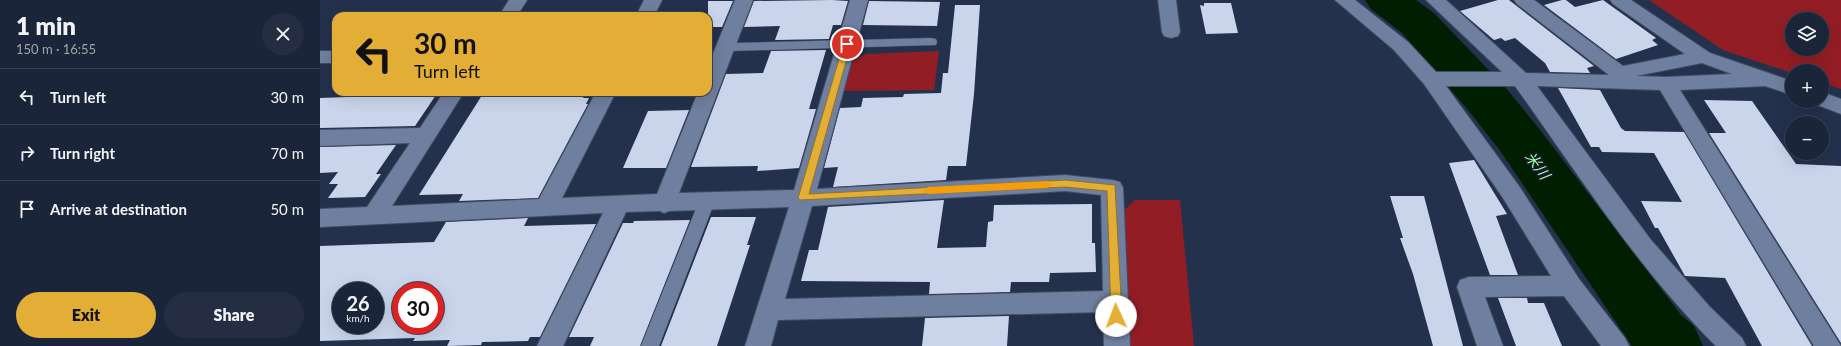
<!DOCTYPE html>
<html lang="en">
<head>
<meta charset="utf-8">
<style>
  body { margin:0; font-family:Lato,"Noto Sans JP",sans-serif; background:#242d41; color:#f1f3f6; height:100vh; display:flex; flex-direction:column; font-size:15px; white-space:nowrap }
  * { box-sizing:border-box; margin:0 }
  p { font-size:13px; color:#a0a5ae }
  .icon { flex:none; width:22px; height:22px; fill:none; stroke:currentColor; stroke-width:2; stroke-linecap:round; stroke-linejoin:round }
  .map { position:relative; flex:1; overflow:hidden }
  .sheet { display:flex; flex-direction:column; background:#1b2539; width:320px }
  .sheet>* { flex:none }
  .banner { position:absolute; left:12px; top:12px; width:380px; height:84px; border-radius:12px; box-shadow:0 4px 16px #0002,0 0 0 1px #394253; background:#e3ae35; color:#111; overflow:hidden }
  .controls { position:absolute; left:1465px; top:12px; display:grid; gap:8px }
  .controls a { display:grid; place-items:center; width:44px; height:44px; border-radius:50%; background:#1b2539; box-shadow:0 4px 16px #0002,0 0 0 1px #394253; font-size:20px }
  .speed { position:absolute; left:12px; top:282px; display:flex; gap:8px; font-size:20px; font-weight:700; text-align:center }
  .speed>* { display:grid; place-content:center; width:52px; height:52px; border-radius:50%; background:#1b2539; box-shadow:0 4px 16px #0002,0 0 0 1px #394253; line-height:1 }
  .speed small { font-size:10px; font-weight:400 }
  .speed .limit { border:6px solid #d22; background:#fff; color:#111 }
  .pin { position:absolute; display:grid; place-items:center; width:34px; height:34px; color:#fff; margin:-17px; border:2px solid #fff; border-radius:50%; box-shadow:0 1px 4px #0007 }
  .me { position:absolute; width:44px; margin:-22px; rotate:358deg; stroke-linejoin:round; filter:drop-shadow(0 0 3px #0008) }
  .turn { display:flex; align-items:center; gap:14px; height:84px; padding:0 16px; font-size:18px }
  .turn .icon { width:52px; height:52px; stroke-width:2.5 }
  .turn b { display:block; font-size:28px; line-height:34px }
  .round { display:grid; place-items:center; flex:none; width:42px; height:42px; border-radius:21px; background:#242d41 }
  .overview { display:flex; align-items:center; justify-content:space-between; height:68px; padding:0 16px }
  h1 { font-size:24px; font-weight:800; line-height:30px }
  .cta { display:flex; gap:8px; margin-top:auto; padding:8px 16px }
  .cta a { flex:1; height:46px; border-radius:24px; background:#e3ae35; color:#111; font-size:16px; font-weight:800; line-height:46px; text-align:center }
  .cta a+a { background:#242d41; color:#f1f3f6 }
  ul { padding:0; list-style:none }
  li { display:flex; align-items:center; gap:12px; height:56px; padding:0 16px; border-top:1px solid #394253 }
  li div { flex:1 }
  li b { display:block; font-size:15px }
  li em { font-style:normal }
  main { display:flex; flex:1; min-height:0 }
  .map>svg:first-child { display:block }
</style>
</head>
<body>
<main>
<section class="sheet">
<div class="overview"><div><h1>1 min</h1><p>150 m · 16:55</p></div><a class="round"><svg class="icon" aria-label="close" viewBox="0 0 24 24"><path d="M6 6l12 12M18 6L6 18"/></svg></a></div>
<ul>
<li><svg class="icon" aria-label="left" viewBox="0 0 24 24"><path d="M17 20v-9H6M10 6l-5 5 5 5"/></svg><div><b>Turn left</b></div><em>30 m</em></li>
<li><svg class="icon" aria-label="right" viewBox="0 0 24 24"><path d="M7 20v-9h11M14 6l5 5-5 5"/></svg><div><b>Turn right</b></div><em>70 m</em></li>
<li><svg class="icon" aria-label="arrive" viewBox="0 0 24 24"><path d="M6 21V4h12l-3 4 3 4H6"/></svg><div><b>Arrive at destination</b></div><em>50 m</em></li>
</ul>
<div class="cta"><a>Exit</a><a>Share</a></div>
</section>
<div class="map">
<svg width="1521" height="346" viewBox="0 0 1521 346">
  <rect width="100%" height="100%" fill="#24314c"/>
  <g fill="#931d24" fill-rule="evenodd">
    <path d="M1329,0H1521V89L1502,83V71H1472V73L1403,50ZM1472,19H1502V49H1472Z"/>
    <path d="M619,51L614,90L521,91L529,62L546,54Z"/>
    <path d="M815,200H860L874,346H807L801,213Z"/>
  </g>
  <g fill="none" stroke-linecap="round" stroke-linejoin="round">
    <path fill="#001f01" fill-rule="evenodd" d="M1045,0H1096L1114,13L1185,87L1217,126L1361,315L1374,326L1383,346H1312L1181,152L1149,111L1082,33L1051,9Z"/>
  </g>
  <g fill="#cad5ec" fill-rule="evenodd">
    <path d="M512,0L528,1L521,25H513L509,39L455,40L460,26L424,27L434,1Z"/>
    <path d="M1178,0H1189L1274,66L1267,68L1270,73L1230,72L1225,63L1195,38L1185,41L1181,38L1174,40L1140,11Z"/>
    <path d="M1242,0H1246L1255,7L1283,0L1336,38L1332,40L1338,45L1296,59L1224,5Z"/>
    <path d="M388,1H413L402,27H388Z"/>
    <path d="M549,1L620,2L617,26L543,25Z"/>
    <path d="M884,3H911L918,33L886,34L880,5L884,6Z"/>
    <path d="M635,5H660L654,94L646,166H628L626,180L513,187L518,167L504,168L520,108L541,107L543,98L583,97L584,94L621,93L623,73H628Z"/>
    <path d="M506,50L489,109H496L479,168L437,171L438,166L371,167L406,74L443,73L451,51Z"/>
    <path d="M1238,88L1280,90L1301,128L1305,131L1364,132L1492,346H1442L1405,278L1365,276L1338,228H1335L1321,201L1362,202L1334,153L1282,152L1279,147H1271Z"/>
    <path d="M85,92H118L95,126L0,128V98L56,96L58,94H83Z"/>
    <path d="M164,92H266L263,98H269L266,104H268L218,198L139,201L143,194L99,195Z"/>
    <path d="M1384,100L1432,101L1476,164L1521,166V343L1389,133H1406Z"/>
    <path d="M369,110L346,168H303L328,111Z"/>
    <path d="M76,145L56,174H61L45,197L8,198L18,184H9L18,172L0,173V147Z"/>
    <path d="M1154,160L1187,214L1176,216L1198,275H1170L1129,163Z"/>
    <path d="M1070,196H1104L1143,346H1113L1093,274L1080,238H1083Z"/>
    <path d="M624,200L617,248L666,247L668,222L673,221L674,205L772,204V243H775L776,272L730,273L729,282H691L690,292L609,294L610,282L481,281L489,250H498L508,207Z"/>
    <path d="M391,217H436L427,245H430L397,346H341Z"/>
    <path d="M208,218L204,226L276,224L220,337H210L208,341L162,342L161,345L127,346L130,340L93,341L95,338L0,341V246L114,242L126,222ZM21,291H55V325H21ZM81,291H115V325H81Z"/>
    <path d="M370,220L320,346H270L274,337H249L303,223H313L314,221Z"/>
    <path d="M1178,298H1207L1208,303H1224L1242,346H1196Z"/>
    <path d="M689,316L687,346H602L605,318Z"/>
  </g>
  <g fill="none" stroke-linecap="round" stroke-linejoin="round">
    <defs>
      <g id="service">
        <path d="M611,38L616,39L617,42L616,45L413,51L408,50L407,47L408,44L413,43Z"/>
        <path d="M387,195L392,197L395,201L339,346H321L379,201L382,197Z"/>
      </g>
      <g id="minor">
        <path d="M189,0H207L197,16H179Z"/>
        <path d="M324,0H342L334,16H316Z"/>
        <path d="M415,0H433L359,193L474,190L530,0H548L497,189L745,175L792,180L800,182L803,188L810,346H784L783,312L458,320L451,346H425L469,207L349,211L344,213L340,211L306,212L243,346H217L283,213L0,227V209L47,207L90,143L0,146V130L100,128L124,92H144L72,206L219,199L276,92H296L242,198L337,194L378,92H388V66ZM745,191L781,195L783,291L465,299L492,206Z"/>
        <path d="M838,0H856L860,32L858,36L851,38L844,36L842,32Z"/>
        <path d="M1015,0H1035L1088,42L1116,72H1182L1106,0H1126L1206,73L1289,75L1197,4L1194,0H1214L1303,66L1365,54L1293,4L1290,0H1311L1390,53L1472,81V95L1445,86L1360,90L1521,346H1494L1340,90L1217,86L1331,240L1390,307L1422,338L1426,346H1396C1318,269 1259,175 1195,86H1126L1199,186L1259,279L1305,338L1309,346H1281L1244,296L1165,297L1183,346H1157L1137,287L1140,280L1149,277L1231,276L1183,198L1104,84L1074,50ZM1382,63L1412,74L1346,77L1316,76Z"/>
        <rect x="0" y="51" width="16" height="12"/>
        <path d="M1502,92L1521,99V114L1495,104L1493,101H1502Z"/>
      </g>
    </defs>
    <use href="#service" stroke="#424d64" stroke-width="1"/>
    <use href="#minor" stroke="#424d64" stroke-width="2"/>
    <use href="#service" fill="#6f7f9f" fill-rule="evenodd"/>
    <use href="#minor" fill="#6f7f9f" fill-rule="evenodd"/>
  </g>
  <path fill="#e3ae35" stroke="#947122" d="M524,42H527L531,44L489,194L745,180L795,185L802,316L800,319L796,320L793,319L791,316L787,191L745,187L480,200L478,198Z"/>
  <path fill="#f59e0b" d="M727,181L732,184L727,188L608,194L603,191L608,187Z"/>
  <g text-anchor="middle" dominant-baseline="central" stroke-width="4" stroke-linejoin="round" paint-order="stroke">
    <g font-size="15" font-style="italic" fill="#9efd9b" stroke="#131926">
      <text transform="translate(1218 165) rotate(54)">米川</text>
    </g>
  </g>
</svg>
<div class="controls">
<a><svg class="icon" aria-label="layers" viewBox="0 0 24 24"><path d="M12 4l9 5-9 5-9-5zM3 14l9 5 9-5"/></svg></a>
<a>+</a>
<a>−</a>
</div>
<div class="speed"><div>26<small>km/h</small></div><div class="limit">30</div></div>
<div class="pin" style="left:527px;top:44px;background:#d93025"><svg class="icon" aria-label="arrive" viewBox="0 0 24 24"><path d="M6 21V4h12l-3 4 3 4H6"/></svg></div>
<svg class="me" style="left:796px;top:316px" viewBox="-20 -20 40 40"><circle r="19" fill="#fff"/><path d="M0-13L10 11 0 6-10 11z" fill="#e3ae35"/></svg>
<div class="banner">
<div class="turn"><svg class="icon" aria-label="left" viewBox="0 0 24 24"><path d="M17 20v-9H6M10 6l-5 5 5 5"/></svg><div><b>30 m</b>Turn left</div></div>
</div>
</div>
</main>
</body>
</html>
